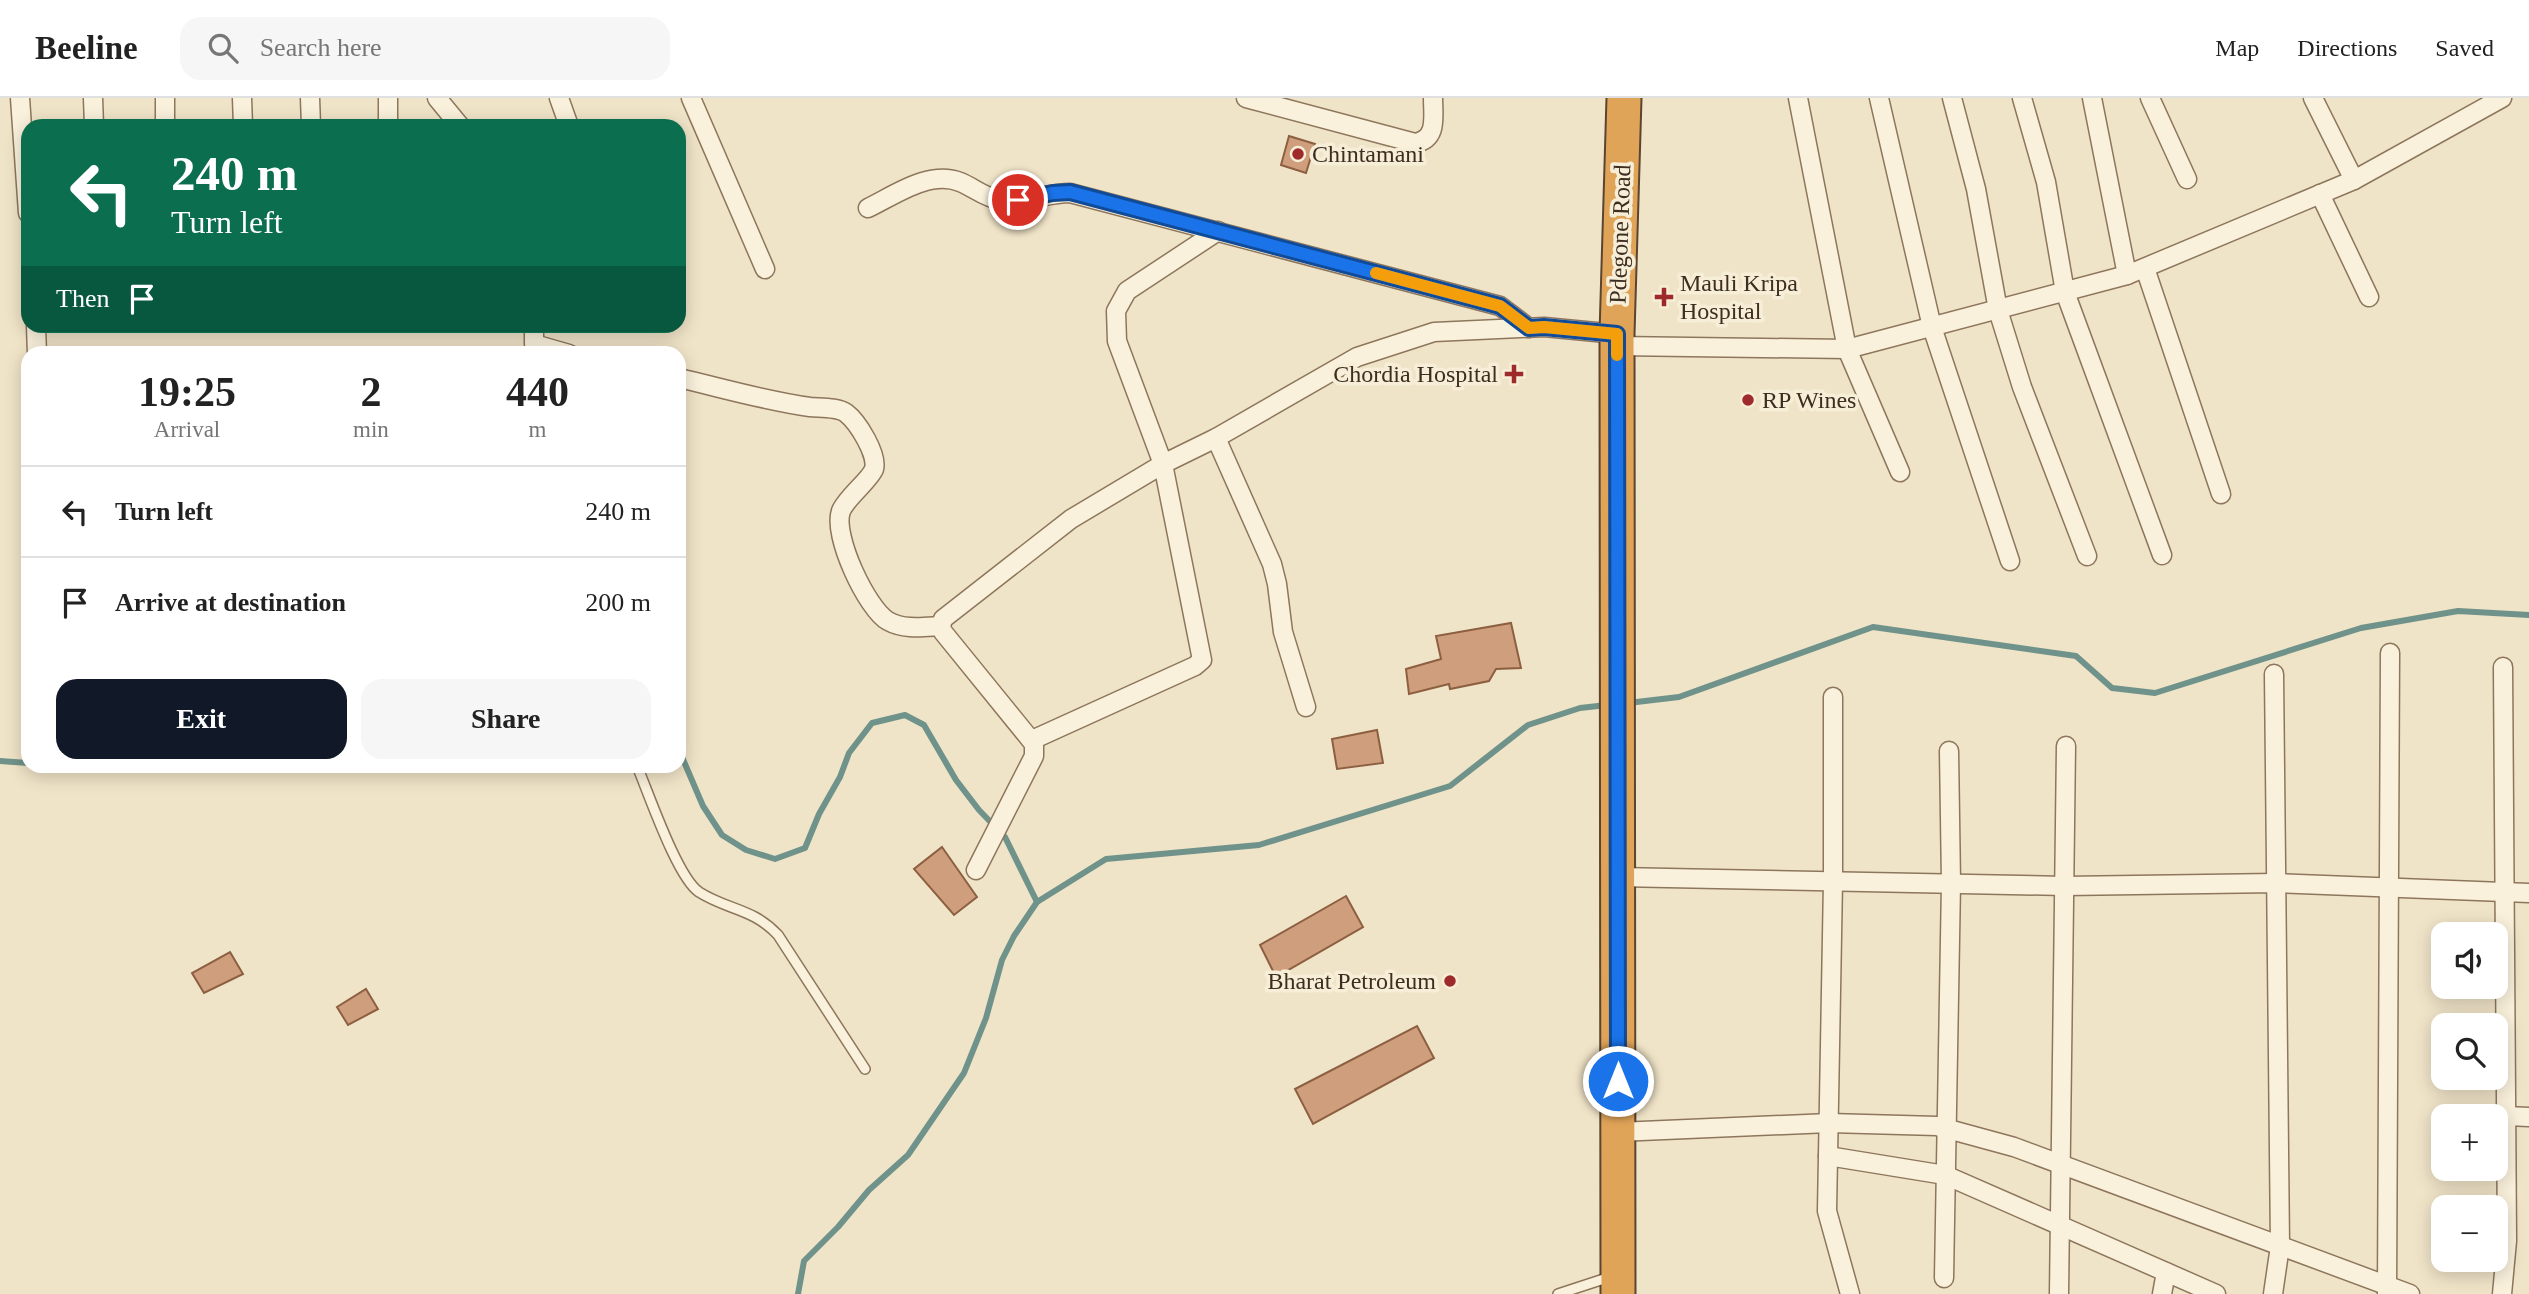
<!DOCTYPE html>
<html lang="en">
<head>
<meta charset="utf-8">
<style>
  body { margin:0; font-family:Georgia,serif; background:#f6f6f6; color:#222; height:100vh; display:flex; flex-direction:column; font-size:26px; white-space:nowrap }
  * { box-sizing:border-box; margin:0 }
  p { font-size:23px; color:#767676 }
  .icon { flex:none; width:38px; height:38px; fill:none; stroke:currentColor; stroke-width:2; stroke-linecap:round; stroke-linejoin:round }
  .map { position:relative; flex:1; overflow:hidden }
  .details { position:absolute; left:21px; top:248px; width:665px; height:427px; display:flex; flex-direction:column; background:#fff; border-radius:21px; box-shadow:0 4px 18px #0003 }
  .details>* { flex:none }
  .banner { position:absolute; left:21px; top:21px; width:665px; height:214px; border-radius:21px; box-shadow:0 4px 18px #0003; background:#0b6e4f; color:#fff; overflow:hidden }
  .fabs { position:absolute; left:2431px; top:824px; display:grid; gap:14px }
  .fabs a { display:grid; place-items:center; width:77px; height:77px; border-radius:14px; background:#fff; box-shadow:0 4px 18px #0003; font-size:35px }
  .pin { position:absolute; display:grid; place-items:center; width:60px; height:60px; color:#fff; margin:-30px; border:4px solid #fff; border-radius:50%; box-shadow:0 2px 7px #0007 }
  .me { position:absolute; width:77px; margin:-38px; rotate:0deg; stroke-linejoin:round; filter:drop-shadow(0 0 5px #0008) }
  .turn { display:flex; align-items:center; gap:24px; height:147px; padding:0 35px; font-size:32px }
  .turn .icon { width:91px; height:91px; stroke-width:2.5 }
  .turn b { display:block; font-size:49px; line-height:60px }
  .then { display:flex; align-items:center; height:66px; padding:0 35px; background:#0003; gap:14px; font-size:26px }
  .eta { display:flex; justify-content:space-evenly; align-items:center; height:119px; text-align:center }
  .eta b { font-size:42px; font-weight:700; line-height:49px }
  .cta { display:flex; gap:14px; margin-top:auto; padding:14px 35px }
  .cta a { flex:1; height:80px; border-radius:21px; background:#111827; color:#fff; font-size:28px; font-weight:700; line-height:80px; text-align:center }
  .cta a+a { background:#f6f6f6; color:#222 }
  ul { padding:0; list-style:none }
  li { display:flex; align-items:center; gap:21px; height:91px; padding:0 35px; border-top:2px solid #e0e0e0 }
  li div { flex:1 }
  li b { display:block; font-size:26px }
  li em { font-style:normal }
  header { display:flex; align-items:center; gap:42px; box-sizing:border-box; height:98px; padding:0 35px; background:#fff; border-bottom:2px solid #e0e0e0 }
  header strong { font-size:33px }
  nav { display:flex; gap:38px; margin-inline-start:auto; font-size:24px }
  .search { width:490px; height:63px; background:#f6f6f6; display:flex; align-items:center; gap:18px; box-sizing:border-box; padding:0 24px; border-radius:21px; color:#767676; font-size:26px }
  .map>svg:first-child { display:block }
</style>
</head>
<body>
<header>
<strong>Beeline</strong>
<div class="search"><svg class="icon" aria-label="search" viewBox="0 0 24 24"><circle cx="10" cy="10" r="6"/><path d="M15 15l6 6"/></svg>Search here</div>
<nav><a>Map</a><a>Directions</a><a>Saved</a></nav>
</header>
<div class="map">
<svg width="2529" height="1196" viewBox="0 0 2529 1196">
  <rect width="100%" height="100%" fill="#f0e4c8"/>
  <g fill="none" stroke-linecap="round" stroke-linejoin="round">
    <g stroke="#6f938a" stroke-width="6">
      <path d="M1628,605L1679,599L1873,529L2076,558L2112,590L2155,595L2361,530L2458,513L2529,517"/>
      <path d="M679,652L703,708L722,737L746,752L775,761L805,750L819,716L840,679L849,655L872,625L905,617L924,627L956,682L979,712L1005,739L1037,804"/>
      <path d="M0,663L28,665"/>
      <path d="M109,668L200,672L225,668"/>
      <path d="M798,1196L804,1163L838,1129L869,1092L908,1057L964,975L986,920L1002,862L1014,838L1037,804L1106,761L1259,747L1450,688L1528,627L1580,610L1607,607"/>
    </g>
  </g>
  <g fill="#cf9f7d" stroke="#8d5f41" stroke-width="2">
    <path d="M1289,38L1315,46L1306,75L1281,67Z"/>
    <path d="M1511,525L1521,570L1496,571L1489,583L1450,591L1449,586L1409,596L1406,571L1441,561L1436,538Z"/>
    <path d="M1377,632L1383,665L1337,671L1332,641Z"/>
    <path d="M942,749L977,799L954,817L914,771Z"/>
    <path d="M1346,798L1363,829L1276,879L1260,847Z"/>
    <path d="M230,854L243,876L204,895L192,875Z"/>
    <path d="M366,891L378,911L348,927L337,909Z"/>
    <path d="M1417,928L1434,960L1313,1026L1295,991Z"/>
  </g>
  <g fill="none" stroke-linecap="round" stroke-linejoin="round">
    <defs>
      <g id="lane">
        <path d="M637,668C649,696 677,779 699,794C727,812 753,810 778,837L865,971"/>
        <path d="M1558,1196L1613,1178"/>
      </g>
      <g id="street">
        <path d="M20,0L28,115"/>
        <path d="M93,0L94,28"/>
        <path d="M165,0V28"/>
        <path d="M242,0L243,28"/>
        <path d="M310,0L311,28"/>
        <path d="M388,0V28"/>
        <path d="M437,0L460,28"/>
        <path d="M559,0L569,28"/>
        <path d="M691,0L765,171"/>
        <path d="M1246,0L1415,45C1438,41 1433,19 1433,0"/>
        <path d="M1798,0L1847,251L1900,374"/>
        <path d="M1879,0L1932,229L2010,463"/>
        <path d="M1952,0L1976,91L1998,212L2022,289L2087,458"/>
        <path d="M2022,0L2046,84L2065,194L2162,457"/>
        <path d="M2092,0L2127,177"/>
        <path d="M2150,0L2187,81"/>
        <path d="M2313,0L2354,82"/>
        <path d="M2320,96L2369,199"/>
        <path d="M868,110C895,97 929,72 960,84C973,89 985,100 1000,102C1022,106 1047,95 1070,95L1500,208L1529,230"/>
        <path d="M2145,170L2221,396"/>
        <path d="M36,228L37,256"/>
        <path d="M534,228V246L569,256"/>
        <path d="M1617,248L1847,251L2127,177L2354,82L2502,0"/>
        <path d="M679,280C722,290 766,303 810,309C820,310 838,309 846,315C858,324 878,357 874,371C870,382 846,400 841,413C832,437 867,511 888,523C904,532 923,529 941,528"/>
        <path d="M1216,340L1272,466L1277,486L1283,534L1306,609"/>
        <path d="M1833,599V783L1827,1113L1850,1196"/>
        <path d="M1032,642L1195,568L1202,562L1163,366L1117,243L1116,213L1127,193L1218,133"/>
        <path d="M976,772L1034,658V646L943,534L941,528L943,521L1071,421L1163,366L1216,340L1357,259L1434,234L1544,229L1617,236"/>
        <path d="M1618,779L2065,788L2276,785L2529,795"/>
        <path d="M2506,1018L2529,1019"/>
        <path d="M1618,1034L1829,1025L1937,1028L2014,1049L2410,1196"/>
        <path d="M1828,1058L1945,1077L2216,1196"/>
        <path d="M1944,1180L1951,785L1949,653"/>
        <path d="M2059,1196L2066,648"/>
        <path d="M2162,1196L2166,1174"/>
        <path d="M2273,1196L2280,1148L2274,576"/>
        <path d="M2387,1196L2390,555"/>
        <path d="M2502,1196L2507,1143L2503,569"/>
      </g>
      <path id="highway" d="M1618,1196L1617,236L1624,0"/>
    </defs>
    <use href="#lane" stroke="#8d765c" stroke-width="12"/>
    <use href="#street" stroke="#8d765c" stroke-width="21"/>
    <use href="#highway" stroke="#5b4430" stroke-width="37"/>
    <use href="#lane" stroke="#faf1dc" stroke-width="9"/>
    <use href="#street" stroke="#faf1dc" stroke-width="18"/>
    <use href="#highway" stroke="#e0a458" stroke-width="33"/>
  </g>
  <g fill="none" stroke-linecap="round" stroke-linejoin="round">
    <defs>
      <path id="route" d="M1018,102L1053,95L1070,94L1500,208L1529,230L1544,229L1617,236L1618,983"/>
    </defs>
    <use href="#route" stroke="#114b97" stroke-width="18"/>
    <use href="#route" stroke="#1a73e8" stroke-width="12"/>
    <path stroke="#f59e0b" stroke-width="12" d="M1376,175L1500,208L1529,230L1544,229L1617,236V257"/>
  </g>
  <g fill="#9e2a2b" stroke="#f7eed8" stroke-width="2.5">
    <circle cx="1298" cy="56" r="7"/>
    <path d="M1660.5 188.5h7v7h7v7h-7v7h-7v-7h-7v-7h7z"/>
    <path d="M1510.5 265.5h7v7h7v7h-7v7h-7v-7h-7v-7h7z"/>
    <circle cx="1748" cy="302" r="7"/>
    <circle cx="1450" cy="883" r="7"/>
  </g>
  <g text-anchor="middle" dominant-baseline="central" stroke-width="7" stroke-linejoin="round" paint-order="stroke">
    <g font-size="24" fill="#3d2e20" stroke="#f7eed8" text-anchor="start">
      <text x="1312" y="56">Chintamani</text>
      <text x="1680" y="185">Mauli Kripa<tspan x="1680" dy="28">Hospital</tspan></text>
      <text x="1498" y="276" text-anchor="end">Chordia Hospital</text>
      <text x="1762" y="302">RP Wines</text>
      <text x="1436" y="883" text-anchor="end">Bharat Petroleum</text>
    </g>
    <g font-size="24" fill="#3d2e20" stroke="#f7eed8">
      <text transform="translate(1620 136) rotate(-88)">Pdegone Road</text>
    </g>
  </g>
</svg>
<div class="fabs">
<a><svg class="icon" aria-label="sound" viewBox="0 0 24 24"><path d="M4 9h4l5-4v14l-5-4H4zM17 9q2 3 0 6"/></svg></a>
<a><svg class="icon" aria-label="search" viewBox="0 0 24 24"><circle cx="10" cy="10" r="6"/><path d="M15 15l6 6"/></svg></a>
<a>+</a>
<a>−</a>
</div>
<div class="pin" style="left:1018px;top:102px;background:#d93025"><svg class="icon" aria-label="arrive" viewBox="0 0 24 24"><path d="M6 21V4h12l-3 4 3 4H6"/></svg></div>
<svg class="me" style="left:1618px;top:983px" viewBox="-20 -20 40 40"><circle r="17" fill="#1a73e8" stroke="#fff" stroke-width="3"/><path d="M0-11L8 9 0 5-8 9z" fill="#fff"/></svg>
<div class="banner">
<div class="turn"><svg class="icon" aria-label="left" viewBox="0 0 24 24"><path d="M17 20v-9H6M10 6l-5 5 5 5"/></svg><div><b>240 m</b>Turn left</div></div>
<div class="then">Then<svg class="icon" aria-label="arrive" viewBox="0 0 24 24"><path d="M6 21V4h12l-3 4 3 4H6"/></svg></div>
</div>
<section class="details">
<div class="eta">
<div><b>19:25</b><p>Arrival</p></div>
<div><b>2</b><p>min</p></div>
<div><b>440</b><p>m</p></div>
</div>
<ul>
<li><svg class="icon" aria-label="left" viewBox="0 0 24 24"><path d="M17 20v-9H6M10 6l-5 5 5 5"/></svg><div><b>Turn left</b></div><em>240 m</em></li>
<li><svg class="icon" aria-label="arrive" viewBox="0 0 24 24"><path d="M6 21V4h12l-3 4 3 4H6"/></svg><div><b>Arrive at destination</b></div><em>200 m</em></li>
</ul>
<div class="cta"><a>Exit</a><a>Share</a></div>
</section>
</div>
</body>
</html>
